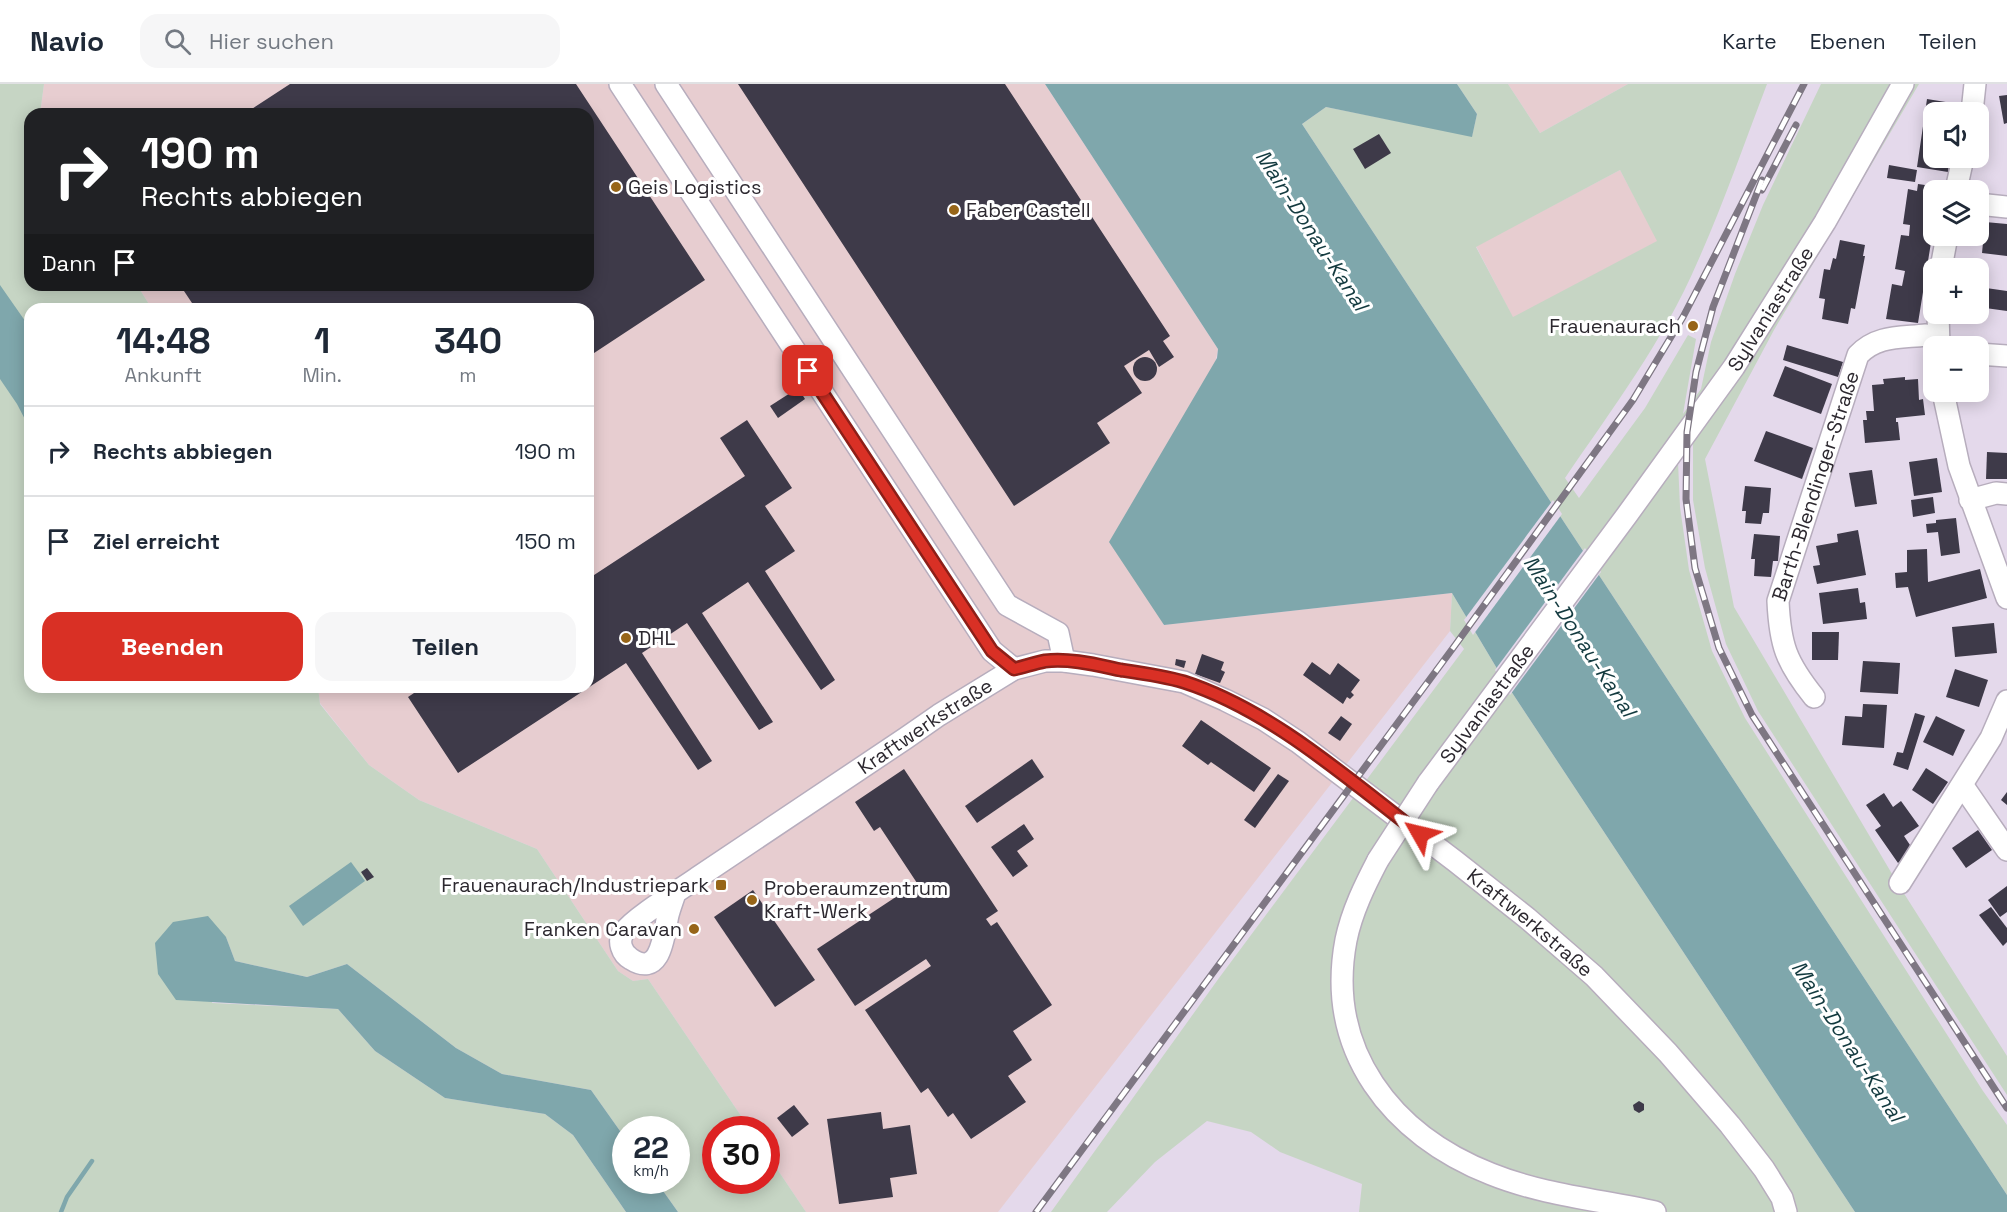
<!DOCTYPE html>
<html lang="de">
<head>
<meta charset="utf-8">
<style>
  body { margin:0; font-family:"Space Grotesk",sans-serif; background:#f6f6f7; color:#1f2937; height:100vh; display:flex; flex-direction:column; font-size:22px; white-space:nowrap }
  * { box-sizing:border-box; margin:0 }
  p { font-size:20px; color:#747a83 }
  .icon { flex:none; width:33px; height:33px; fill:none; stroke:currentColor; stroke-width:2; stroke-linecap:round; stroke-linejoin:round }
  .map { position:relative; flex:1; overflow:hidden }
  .side { position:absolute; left:24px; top:219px; width:570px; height:390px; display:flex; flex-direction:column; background:#fff; border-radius:18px; box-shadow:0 3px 15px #0003 }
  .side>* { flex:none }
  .banner { position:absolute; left:24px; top:24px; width:570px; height:183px; border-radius:18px; box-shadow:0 3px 15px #0003; background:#202124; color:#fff; overflow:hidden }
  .tools { position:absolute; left:1923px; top:18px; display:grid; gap:12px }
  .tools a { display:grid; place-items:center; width:66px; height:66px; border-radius:12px; background:#fff; box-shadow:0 3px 15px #0003; font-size:30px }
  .speed { position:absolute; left:612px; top:1032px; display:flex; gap:12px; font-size:30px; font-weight:700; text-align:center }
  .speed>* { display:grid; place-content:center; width:78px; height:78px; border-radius:50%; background:#fff; box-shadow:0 3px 15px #0003; line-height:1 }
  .speed small { font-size:15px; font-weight:400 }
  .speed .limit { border:9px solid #d22; background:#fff; color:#111 }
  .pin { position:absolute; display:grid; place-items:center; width:51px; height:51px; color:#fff; margin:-26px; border-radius:12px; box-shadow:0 3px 9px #0006 }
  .me { position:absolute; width:66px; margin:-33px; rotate:307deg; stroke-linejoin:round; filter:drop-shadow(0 0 4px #0008) }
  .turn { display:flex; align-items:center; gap:21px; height:126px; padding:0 18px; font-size:27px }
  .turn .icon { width:78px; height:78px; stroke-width:2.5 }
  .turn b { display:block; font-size:42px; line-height:51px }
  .then { display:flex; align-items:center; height:57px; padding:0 18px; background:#0003; gap:12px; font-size:22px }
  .eta { display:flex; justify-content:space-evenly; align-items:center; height:102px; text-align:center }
  .eta b { font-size:36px; font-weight:600; line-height:42px }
  .cta { display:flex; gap:12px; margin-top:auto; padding:12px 18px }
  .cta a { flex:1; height:69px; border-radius:18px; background:#d93025; color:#fff; font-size:24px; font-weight:600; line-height:69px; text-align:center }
  .cta a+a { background:#f6f6f7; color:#1f2937 }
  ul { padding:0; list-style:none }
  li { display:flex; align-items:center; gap:18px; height:90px; padding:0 18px; border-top:2px solid #e0e1e3 }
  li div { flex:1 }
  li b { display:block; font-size:22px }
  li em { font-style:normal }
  header { display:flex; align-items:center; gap:36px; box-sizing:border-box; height:84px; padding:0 30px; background:#fff; border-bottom:2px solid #e0e1e3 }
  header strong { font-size:28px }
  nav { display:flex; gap:33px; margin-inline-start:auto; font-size:21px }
  .search { width:420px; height:54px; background:#f6f6f7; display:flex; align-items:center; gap:15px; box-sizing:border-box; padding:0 21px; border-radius:18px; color:#747a83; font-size:22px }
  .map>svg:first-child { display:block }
</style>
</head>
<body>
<header>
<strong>Navio</strong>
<div class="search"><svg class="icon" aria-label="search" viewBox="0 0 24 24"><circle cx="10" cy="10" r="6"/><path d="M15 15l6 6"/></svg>Hier suchen</div>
<nav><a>Karte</a><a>Ebenen</a><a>Teilen</a></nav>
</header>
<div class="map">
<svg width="2007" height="1128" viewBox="0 0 2007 1128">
  <rect width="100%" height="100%" fill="#e4d9eb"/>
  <g fill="#e7cdd0">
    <path d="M44,0H1045L1218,265L1163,541L1452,509L1450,547L998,1128H806L767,1070L766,1046L750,1045L648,895L633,897L618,887L537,765L419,716L369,681L320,619L318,603H588V225H152L137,201H588V30H40Z"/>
    <path d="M1508,0H1628L1540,49Z"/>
    <path d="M1620,86L1658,157L1513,234L1476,162Z"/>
  </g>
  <g fill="#c6d5c4" fill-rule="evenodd">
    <path d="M0,0H44L40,30H30V201H137L152,225H30V603H318L320,620L369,681L419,716L537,765L618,887L633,897L648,895L750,1045L716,1046V1096H766L767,1070L806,1128H678L656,1097L676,1096V1046H626L625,1054L591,1006L502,990L456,964L347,880L307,893L235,877L226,853L212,919L338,925L375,967L445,1014L545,1030L573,1051L626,1128H0Z"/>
    <path d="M1457,0H1508L1540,49L1628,0H1767C1744,60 1723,121 1697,179C1664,256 1612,325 1565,394L1579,414L1645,324L1688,251L1696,255L1683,330L1701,305L1711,258L1735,190L1763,121L1821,0H1919L1774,246L1705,375L1734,523L1898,800L2007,972V1011L1758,627L1726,560L1705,484L1693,416V358L1678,378L1680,423L1689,486L1712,567L1745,634L1983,1007L2007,1041V1111L1302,40L1326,23L1472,52L1477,30ZM1620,86L1657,157L1513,233L1476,163Z"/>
    <path d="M1452,509L1505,598L1855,1128H1359L1362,1100L1280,1068L1251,1048L1207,1037L1155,1078L1107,1128H1051L1219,894L1464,565L1450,547Z"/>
  </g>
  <g fill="#7fa7ac">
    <path d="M1045,0H1457L1477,30L1472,53L1326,23L1302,40L2007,1111V1128H1855L1505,598L1452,509L1164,541L1109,458L1217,274L1218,265Z"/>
    <path d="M0,201L30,244V345L17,320L0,295Z"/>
    <path d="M351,778L365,797L303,842L289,822Z"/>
    <path d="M208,832L226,853L235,877L307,893L347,880L456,964L502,990L591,1006L625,1054L626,1096L656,1097L678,1128H626L573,1051L545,1030L445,1014L375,967L338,925L176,916L158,890L155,859L173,838Z"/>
  </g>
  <g fill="#e4d9eb">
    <path d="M1553,416L1562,430L1473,551L1464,536Z"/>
    <path d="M1585,464L1601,488L1510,611L1495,586Z"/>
  </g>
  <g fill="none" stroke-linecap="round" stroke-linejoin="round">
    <path stroke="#7fa7ac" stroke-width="4.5" d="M61,1128L67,1113L92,1077"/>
  </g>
  <g fill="#3e3a49">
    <path d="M290,0H576L705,196L588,273V225H196L180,201H588V30H244Z"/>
    <path d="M738,0H1005L1170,252L1163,257L1174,273L1159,283L1149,266L1124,282L1142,309L1097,339L1110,359L1014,422Z"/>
    <path d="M2007,11V39L2004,40L1999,12Z"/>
    <path d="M1927,15L1958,20L1957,28H1934V74H1950L1948,88L1917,83Z"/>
    <path d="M1379,50L1391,69L1365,85L1353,65Z"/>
    <path d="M1889,81L1917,86L1915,98L1887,94Z"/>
    <path d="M1918,100L1939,103V106H1934V140L1918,239L1886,235L1892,200L1902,202L1905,187L1895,185L1901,151L1909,152L1910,141L1903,140L1908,105L1917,107Z"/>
    <path d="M1985,138L2007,140V172L1982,169Z"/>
    <path d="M1840,156L1865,161L1863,172H1865L1855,225L1851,224L1848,240L1822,235L1825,215L1819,214L1824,185L1830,186L1833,174L1836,175Z"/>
    <path d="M1979,203L2007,207V227L1978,223Z"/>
    <path d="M1692,236L1699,240L1695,249L1687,245Z"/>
    <path d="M1787,261L1843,278L1838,293L1783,276Z"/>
    <circle cx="1145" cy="285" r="12"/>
    <path d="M1785,282L1832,300L1821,330L1773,312Z"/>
    <path d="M1905,293V296L1918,295L1919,316L1923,315L1925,331L1896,334V338H1898L1900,356L1865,359L1863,336H1867L1866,327H1874L1872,301L1884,300L1883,295Z"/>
    <path d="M798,304L805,315L778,334L770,322Z"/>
    <path d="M747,336L792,404L765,422L795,467L765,487L835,596L821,606L748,498L702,529L773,638L759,646L687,539L642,569L712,677L698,686L626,579L458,689L408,613L423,603H588V495L745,392L720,354Z"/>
    <path d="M1766,347L1813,364L1802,395L1754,377Z"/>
    <path d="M1987,368L2007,369V395H1986Z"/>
    <path d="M1937,374L1942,408L1914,412L1909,378Z"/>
    <path d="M1872,386L1877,420L1855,423L1849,389Z"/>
    <path d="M1745,402L1771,404L1769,429H1763L1761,440L1745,439L1746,427H1742Z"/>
    <path d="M1933,413L1935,429L1913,433L1911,416Z"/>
    <path d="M1956,434L1960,469L1941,472L1938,448L1927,449L1926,440L1936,439V436Z"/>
    <path d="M1858,446L1866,491L1817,500L1813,482L1820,481L1816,462L1838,458L1837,450Z"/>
    <path d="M1754,450L1780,452L1778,477H1773L1771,493L1754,492L1755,475H1751Z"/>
    <path d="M1927,465L1928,498L1980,485L1987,514L1916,533L1908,503L1896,504L1895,489L1907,488V466Z"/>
    <path d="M1858,504L1860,519L1865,518L1867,535L1823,540L1819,509Z"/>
    <path d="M1994,539L1997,569L1955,573L1952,543Z"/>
    <path d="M1812,548H1839L1838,576H1812Z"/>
    <path d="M1202,570L1224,578L1221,586L1225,588L1220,599L1195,590Z"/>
    <path d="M1176,575L1186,577L1184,584L1175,581Z"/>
    <path d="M1863,577L1900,579L1898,610L1860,608Z"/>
    <path d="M1312,578L1330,591L1338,579L1360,596L1351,608L1354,611L1350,615L1347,613L1343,620L1303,591Z"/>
    <path d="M1955,585L1988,596L1979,623L1946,613Z"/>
    <path d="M1863,620L1887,621L1884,664L1842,661L1845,632L1862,633Z"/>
    <path d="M1915,629L1925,632L1908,686L1893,681L1897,668L1903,669Z"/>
    <path d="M1341,632L1352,640L1340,657L1328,649Z"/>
    <path d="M1936,632L1965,646L1953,672L1923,658Z"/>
    <path d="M1201,636L1271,684L1254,708L1211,678L1208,681L1182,662Z"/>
    <path d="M1032,675L1044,693L977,739L965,722Z"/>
    <path d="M1926,684L1948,698L1933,720L1912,706Z"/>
    <path d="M904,685L998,827L986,835L991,842L997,838L1052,921L1013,947L1032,976L1008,992L1026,1018L971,1055L953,1029L948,1033L928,1004L921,1009L865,926L931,882L926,875L855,922L817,865L917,799L880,743L874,747L855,718Z"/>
    <path d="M1278,690L1289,697L1255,744L1244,736Z"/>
    <path d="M2007,708V721L2001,716Z"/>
    <path d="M1884,709L1893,723L1901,717L1919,742L1904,752L1914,767L1898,779L1875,746L1881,742L1866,721Z"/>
    <path d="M1024,740L1034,755L1017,767L1028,782L1013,793L991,763Z"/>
    <path d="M1978,746L1992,766L1966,784L1952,764Z"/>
    <path d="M367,784L374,793L367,797L361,788Z"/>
    <path d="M2007,802V828L2000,833L1988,816Z"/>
    <path d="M753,806L815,896L775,923L714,833Z"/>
    <path d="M1991,823L2007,844V858L2003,862L1979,831Z"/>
    <path d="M1639,1017L1644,1020V1026L1639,1029L1634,1026L1633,1021Z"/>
    <path d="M794,1021L809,1040L792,1053L777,1034Z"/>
    <path d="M881,1028L883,1045L910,1041L917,1090L890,1094L893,1113L839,1120L827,1035Z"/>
  </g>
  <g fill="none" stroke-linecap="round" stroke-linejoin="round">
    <defs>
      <g id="minor">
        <path d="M620,0L992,567L1014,585"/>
        <path d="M666,0L1007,521L1058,549L1064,577"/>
        <path d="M1972,28L1975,0"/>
        <path d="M1956,106L1963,74"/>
        <path d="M1978,120L2007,123"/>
        <path d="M1941,184L1947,152"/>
        <path d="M1938,230L1939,262"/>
        <path d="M1978,270L2007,272"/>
        <path d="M1943,308L1959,382L2007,514"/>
        <path d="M1970,416L1996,409L2007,410"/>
        <path id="s1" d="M1814,613C1786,578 1780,561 1778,517L1858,271C1877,251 1900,254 1926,251L1942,262"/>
        <path id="s2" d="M1428,699L1627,431L1734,283L1825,138L1903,0"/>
        <path d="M1963,702L2007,766"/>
        <path d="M1378,776C1365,801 1352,827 1346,856C1325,967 1392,1051 1491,1090C1543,1111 1601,1116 1655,1128"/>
        <path d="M1900,799L1991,654L2007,617"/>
        <path id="s3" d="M675,809C673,816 670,823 668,831C664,848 662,895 631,875C622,870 617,857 624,848C635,833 680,806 697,794C767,747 837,701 906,654L939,631L1014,585L1045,577H1064L1093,581L1184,598L1225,616L1263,635L1298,658L1455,777L1527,834L1594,892L1668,969L1730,1041L1764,1085L1782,1114L1786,1128"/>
      </g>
    </defs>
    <use href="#minor" stroke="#b7adbd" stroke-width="24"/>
    <use href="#minor" stroke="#fff" stroke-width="21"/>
    <defs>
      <g id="rail">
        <path d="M1762,96L1713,223L1696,288L1687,348L1686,415L1695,484L1719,564L1752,631L2007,1024"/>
        <path d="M1762,106L1796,41"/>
        <path d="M1036,1128L1453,564L1633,316L1683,233L1804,0"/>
      </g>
    </defs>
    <use href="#rail" stroke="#7e7783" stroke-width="7"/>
    <use href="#rail" stroke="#fff" stroke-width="4.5" stroke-dasharray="14" stroke-linecap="butt"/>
    <defs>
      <path id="minor-bridge" d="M1378,776L1428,699"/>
    </defs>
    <use href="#minor-bridge" stroke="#b7adbd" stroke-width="24" stroke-linecap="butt"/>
    <use href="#minor-bridge" stroke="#fff" stroke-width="21"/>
  </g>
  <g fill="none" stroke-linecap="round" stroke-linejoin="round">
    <defs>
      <path id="route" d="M808,287L992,567L1014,585C1024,583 1034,579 1045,577C1070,574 1097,581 1121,586C1142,589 1164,592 1184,598C1271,626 1348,695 1420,750"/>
    </defs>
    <use href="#route" stroke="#8d1f18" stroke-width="15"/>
    <use href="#route" stroke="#d93025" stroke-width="10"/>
  </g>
  <g fill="#976518" stroke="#fff" stroke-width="2">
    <circle cx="616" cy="103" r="6"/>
    <circle cx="954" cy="126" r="6"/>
    <circle cx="1693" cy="242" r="6"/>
    <circle cx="626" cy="554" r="6"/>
    <rect x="715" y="795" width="12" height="12" rx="3"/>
    <circle cx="752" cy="816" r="6"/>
    <circle cx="694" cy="845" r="6"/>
  </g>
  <g text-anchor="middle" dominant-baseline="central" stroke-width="6" stroke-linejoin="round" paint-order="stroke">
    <g font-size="20" fill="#2c282f" stroke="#fff" text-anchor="start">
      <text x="628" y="103">Geis Logistics</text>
      <text x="966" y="126">Faber Castell</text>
      <text x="1681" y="242" text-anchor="end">Frauenaurach</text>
      <text x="638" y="554">DHL</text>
      <text x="709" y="801" text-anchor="end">Frauenaurach/Industriepark</text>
      <text x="764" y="804">Proberaumzentrum<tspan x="764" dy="23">Kraft-Werk</tspan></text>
      <text x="682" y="845" text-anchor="end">Franken Caravan</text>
    </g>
    <g font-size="20" fill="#2c282f" stroke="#fff">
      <text stroke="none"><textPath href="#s2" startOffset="585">Sylvaniastraße</textPath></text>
      <text stroke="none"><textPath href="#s1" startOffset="226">Barth-Blendinger-Straße</textPath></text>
      <text stroke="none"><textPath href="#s2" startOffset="99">Sylvaniastraße</textPath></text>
      <text stroke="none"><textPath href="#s3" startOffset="492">Kraftwerkstraße</textPath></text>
      <text stroke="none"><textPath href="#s3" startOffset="1194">Kraftwerkstraße</textPath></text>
    </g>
    <g font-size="21" font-style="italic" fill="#133a3f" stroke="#fff">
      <text transform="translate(1312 146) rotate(57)">Main-Donau-Kanal</text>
      <text transform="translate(1580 552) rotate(57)">Main-Donau-Kanal</text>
      <text transform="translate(1848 957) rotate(57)">Main-Donau-Kanal</text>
    </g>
  </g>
</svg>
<div class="tools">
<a><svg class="icon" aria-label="sound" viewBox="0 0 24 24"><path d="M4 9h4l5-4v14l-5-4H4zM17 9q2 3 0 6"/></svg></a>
<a><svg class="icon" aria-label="layers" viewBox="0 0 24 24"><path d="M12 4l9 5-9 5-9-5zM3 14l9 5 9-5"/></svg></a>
<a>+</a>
<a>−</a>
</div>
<div class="speed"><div>22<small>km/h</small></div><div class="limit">30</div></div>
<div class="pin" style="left:808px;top:287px;background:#d93025"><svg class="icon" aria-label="arrive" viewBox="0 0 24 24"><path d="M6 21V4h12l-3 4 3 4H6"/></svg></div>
<svg class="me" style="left:1420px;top:750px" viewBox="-20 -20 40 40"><path d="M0-17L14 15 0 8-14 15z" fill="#d93025" stroke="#fff" stroke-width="4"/></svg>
<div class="banner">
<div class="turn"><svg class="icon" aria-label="right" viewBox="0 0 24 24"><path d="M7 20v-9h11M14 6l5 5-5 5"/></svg><div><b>190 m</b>Rechts abbiegen</div></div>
<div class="then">Dann<svg class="icon" aria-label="arrive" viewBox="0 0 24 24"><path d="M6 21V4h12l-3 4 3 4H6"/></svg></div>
</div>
<section class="side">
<div class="eta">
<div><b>14:48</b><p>Ankunft</p></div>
<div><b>1</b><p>Min.</p></div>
<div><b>340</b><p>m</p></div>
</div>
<ul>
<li><svg class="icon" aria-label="right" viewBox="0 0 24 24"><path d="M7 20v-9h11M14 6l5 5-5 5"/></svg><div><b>Rechts abbiegen</b></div><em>190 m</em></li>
<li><svg class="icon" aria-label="arrive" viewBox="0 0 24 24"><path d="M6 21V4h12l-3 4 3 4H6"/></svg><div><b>Ziel erreicht</b></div><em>150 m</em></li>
</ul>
<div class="cta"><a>Beenden</a><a>Teilen</a></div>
</section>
</div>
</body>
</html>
